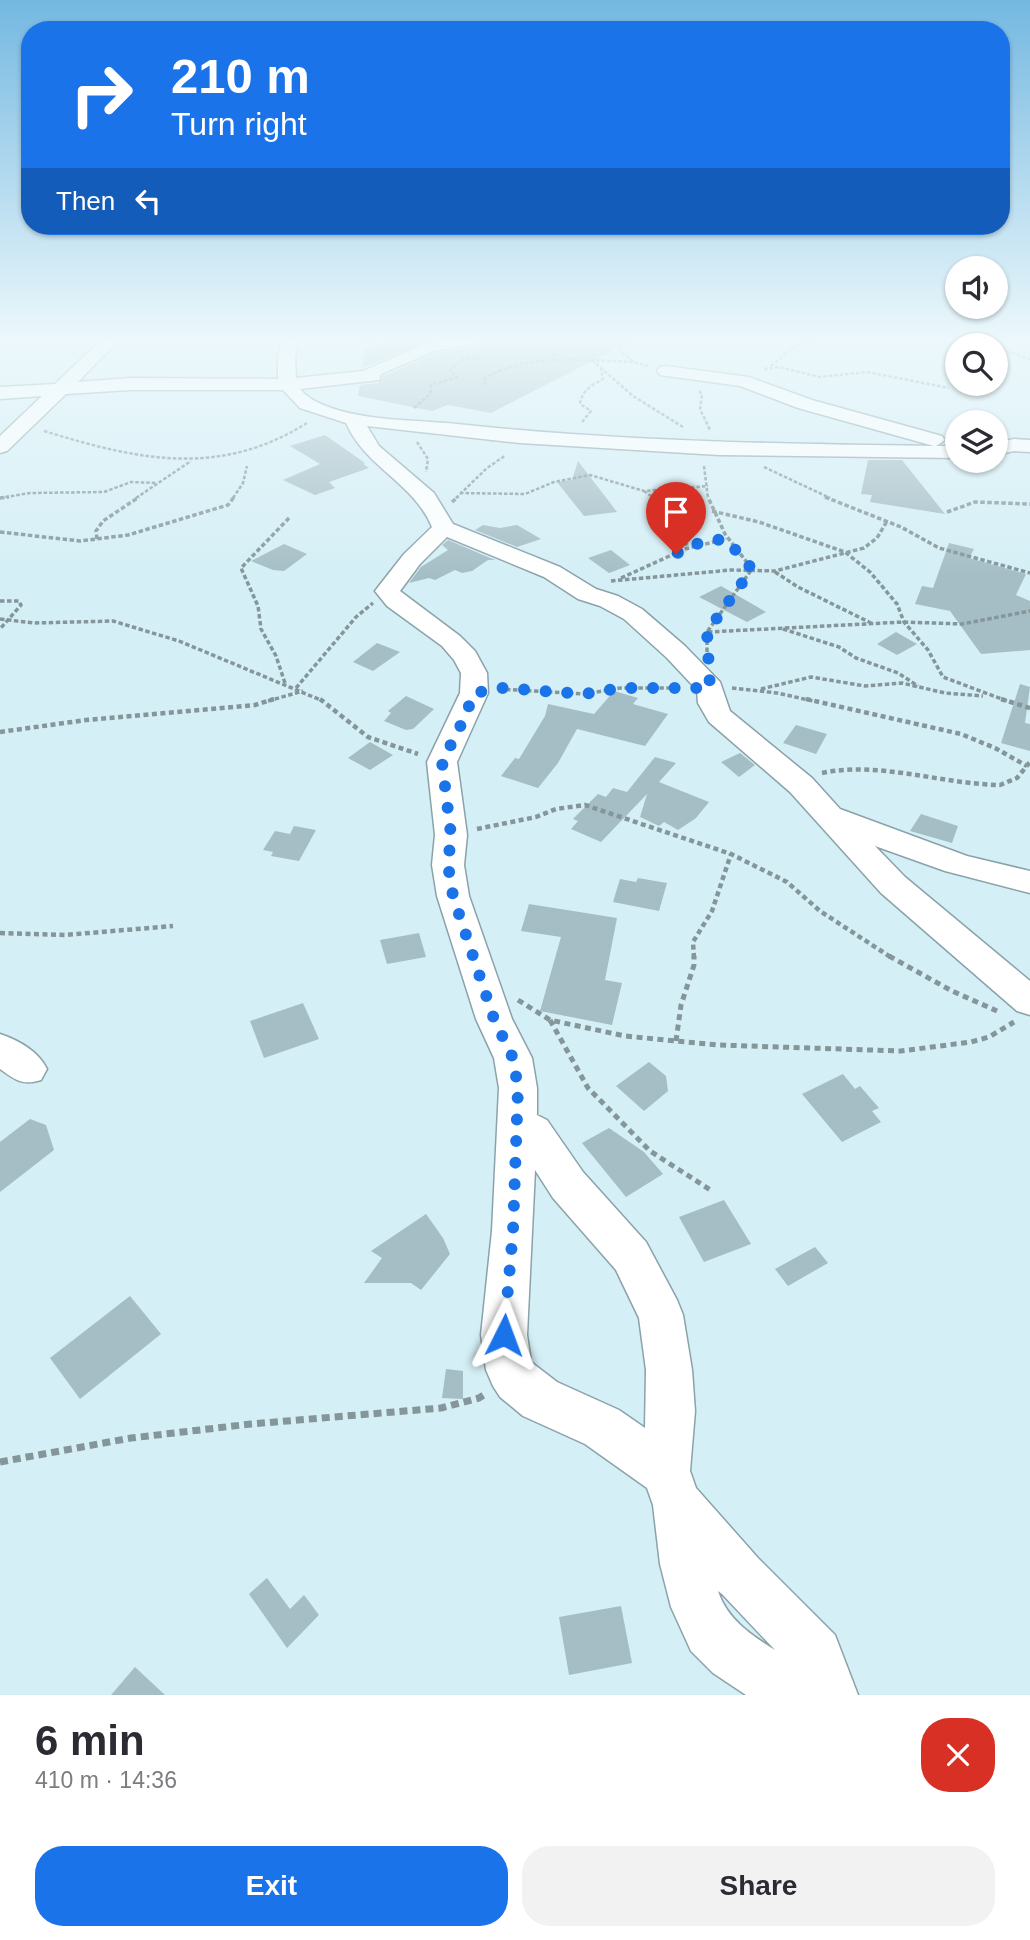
<!DOCTYPE html>
<html lang="en">
<head>
<meta charset="utf-8">
<style>
  body { margin:0; font-family:Arial,sans-serif; background:#f2f2f3; color:#2b2b33; height:100vh; display:flex; flex-direction:column; font-size:26px; white-space:nowrap }
  * { box-sizing:border-box; margin:0 }
  p { font-size:23px; color:#7c7c81 }
  .icon { flex:none; width:38px; height:38px; fill:none; stroke:currentColor; stroke-width:2; stroke-linecap:round; stroke-linejoin:round }
  .map { position:relative; height:1695px; overflow:hidden }
  .drawer { display:flex; flex-direction:column; background:#fff; flex:1 }
  .drawer>* { flex:none }
  .top-card { position:absolute; left:21px; top:21px; width:989px; height:214px; border-radius:28px; box-shadow:0 2px 5px #0004; background:#1a73e8; color:#fff; overflow:hidden }
  .buttons { position:absolute; left:945px; top:256px; display:grid; gap:14px }
  .buttons a { display:grid; place-items:center; width:63px; height:63px; border-radius:50%; background:#fff; box-shadow:0 2px 5px #0004; font-size:35px }
  .pin { position:absolute; display:grid; place-items:center; width:60px; height:60px; color:#fff; margin:-72px -30px; border-radius:50% 50% 50% 0; rotate:-45deg; box-shadow:0 0 7px #0007 }
  .pin .icon { rotate:45deg }
  .me { position:absolute; width:77px; margin:-38px; rotate:3deg; stroke-linejoin:round; filter:drop-shadow(0 0 5px #0008) }
  .turn { display:flex; align-items:center; gap:24px; height:147px; padding:0 35px; font-size:32px }
  .turn .icon { width:91px; height:91px; stroke-width:2.5 }
  .turn b { display:block; font-size:49px; line-height:60px }
  .then { display:flex; align-items:center; height:66px; padding:0 35px; background:#0003; gap:14px; font-size:26px }
  .round { display:grid; place-items:center; flex:none; width:74px; height:74px; border-radius:28px; background:#f2f2f3 }
  .overview { display:flex; align-items:center; justify-content:space-between; height:119px; padding:0 35px }
  h1 { font-size:42px; font-weight:700; line-height:52px }
  .button { display:flex; gap:14px; margin-top:auto; padding:14px 35px }
  .button a { flex:1; height:80px; border-radius:28px; background:#1a73e8; color:#fff; font-size:28px; font-weight:700; line-height:80px; text-align:center }
  .button a+a { background:#f2f2f3; color:#2b2b33 }
  .map>svg:first-child { display:block }
</style>
</head>
<body>
<div class="map">
<svg width="1030" height="1695" viewBox="0 0 1030 1695">
  <rect width="100%" height="100%" fill="#d5eff6"/>
  <g fill="#a5bec5">
    <path d="M397,337H439L362,368L365,350L376,346L380,347Z"/>
    <path d="M491,337H639L491,413L448,405L432,411L358,396L360,385L379,383L383,376L435,354L487,344Z"/>
    <path d="M325,435L365,463L363,464L369,468L329,482L335,488L315,495L283,480L320,464L290,446Z"/>
    <path d="M868,460H902L945,514L870,502L872,495L861,494Z"/>
    <path d="M578,461L617,512L584,516L557,482L572,480Z"/>
    <path d="M483,525L500,528L517,525L541,539L517,547L475,530Z"/>
    <path d="M448,540L495,560H488L472,571L462,573L455,570L435,580L429,578L409,583L421,567L448,550L442,545Z"/>
    <path d="M949,543L974,549L969,558L1026,574L1016,595L1030,601V650L981,654L950,611L915,604L922,586L933,588Z"/>
    <path d="M284,544L307,554L284,571L273,570L251,561Z"/>
    <path d="M611,550L630,565L609,573L588,558Z"/>
    <path d="M721,586L766,612L747,622L699,597Z"/>
    <path d="M896,632L917,644L897,655L877,644Z"/>
    <path d="M377,643L400,652L373,671L353,662Z"/>
    <path d="M1020,684L1030,687L1025,723L1030,724V751L1001,743Z"/>
    <path d="M614,691L638,698L633,704L668,714L645,746L577,729L558,763L538,788L501,776L515,758L519,759L545,716L548,704L594,714Z"/>
    <path d="M406,696L434,709L413,729L406,730L384,721L391,713L388,711Z"/>
    <path d="M796,725L827,734L816,754L783,743Z"/>
    <path d="M370,742L393,755L370,770L348,758Z"/>
    <path d="M740,753L755,765L739,777L721,762Z"/>
    <path d="M655,757L676,763L659,782L709,802L696,818L678,830L664,822L659,826L640,817L647,794L601,842L571,829L578,821L573,819L598,794L606,797L613,788L627,792Z"/>
    <path d="M921,814L958,826L952,843L910,831Z"/>
    <path d="M294,826L316,830L299,861L271,856L273,852L263,850L275,831L290,834Z"/>
    <path d="M638,878L667,883L659,911L613,902L620,879L636,882Z"/>
    <path d="M529,904L617,918L605,980L622,983L612,1025L540,1011L561,937L521,931Z"/>
    <path d="M419,933L426,957L387,964L380,940Z"/>
    <path d="M303,1003L319,1039L264,1058L250,1021Z"/>
    <path d="M649,1062L666,1076L668,1091L644,1111L616,1086Z"/>
    <path d="M843,1074L855,1089L860,1086L879,1108L872,1111L881,1122L842,1142L802,1094Z"/>
    <path d="M30,1119L46,1125L54,1150L0,1192V1142Z"/>
    <path d="M609,1128L644,1152L663,1174L626,1197L582,1143Z"/>
    <path d="M724,1200L751,1244L704,1262L679,1217Z"/>
    <path d="M426,1214L443,1238L450,1254L421,1290L411,1283H364L382,1258L371,1251Z"/>
    <path d="M815,1247L828,1263L788,1286L775,1269Z"/>
    <path d="M130,1296L161,1334L80,1399L50,1358Z"/>
    <path d="M446,1369L463,1371V1399L442,1398Z"/>
    <path d="M267,1578L290,1609L304,1595L319,1615L287,1648L249,1594Z"/>
    <path d="M621,1606L632,1663L569,1675L559,1617Z"/>
    <path d="M135,1667L165,1695H111Z"/>
  </g>
  <g fill="none" stroke-linecap="round" stroke-linejoin="round">
    <defs>
      <g id="minor">
        <path d="M104,337H122L78,382L130,378L278,379V357L282,337H299L295,357L296,378L363,371L429,342L453,337H489L487,341L434,351L381,374L379,380L300,389C306,397 316,402 326,406C363,421 417,420 457,424C615,441 774,444 934,446L798,408L740,386L660,375L657,371L660,367L666,366L749,377L812,400L942,436L945,440L936,446H957V458L719,455L520,443L367,426L379,446L434,493L453,524L560,567L596,589L618,596L642,609L685,646L720,682L730,711L812,778L840,809L967,856L1030,871V893L945,871L875,846L905,877L1030,981V1015L1017,1011L881,893L790,792L709,722L698,703L697,690L667,658L624,619L600,606L578,599L544,577L447,537L420,564L400,591L460,636L475,651L487,673L488,693L457,762L467,835L464,865L469,896L512,1019L532,1058L537,1088V1115L547,1120L583,1172L646,1242L677,1300L683,1315L692,1370L695,1411L690,1471L696,1488L758,1558L835,1635L858,1695H746L713,1673L691,1651L671,1607L660,1564L653,1505L647,1488L585,1444L523,1416L500,1397L493,1386L486,1370L481,1335L492,1231L499,1088L494,1058L476,1019L437,896L432,865L435,835L427,762L460,693L461,673L454,660L442,646L387,606L375,591L404,554L432,527C414,483 365,467 346,423L300,408L283,390H130L66,394L7,451L0,453V436L42,396L0,399V387L55,384ZM535,1170L553,1198L616,1270L639,1318L646,1370L645,1428L619,1410L557,1382L531,1362L527,1335ZM718,1591L722,1594L775,1650C751,1635 727,1619 718,1591Z"/>
        <path d="M1014,439L1030,440V452L1014,451L996,455V443Z"/>
        <path d="M0,1034C18,1040 38,1051 47,1069L41,1080C23,1086 15,1080 0,1069Z"/>
      </g>
    </defs>
    <use href="#minor" stroke="#8aa2a9" stroke-width="3"/>
    <g stroke="#84969a" stroke-width="2.5" stroke-dasharray="3.5 2" stroke-linecap="butt">
      <path d="M349,337L386,348"/>
      <path d="M624,337L620,351L634,362L648,366"/>
      <path d="M965,337L986,345"/>
      <path d="M996,348L1030,359"/>
      <path d="M592,360L633,396L683,427"/>
      <path d="M556,362L552,350L553,340L560,337"/>
      <path d="M771,366L794,347L825,337"/>
      <path d="M764,369L779,367L820,377L867,372L949,388"/>
      <path d="M485,385V378C527,353 586,360 633,362"/>
      <path d="M699,391L702,394L700,409L710,430"/>
      <path d="M414,408L430,394L431,385L457,377L450,370L463,359L485,358"/>
      <path d="M582,422L591,411L580,404C582,390 592,385 603,379L601,369"/>
      <path d="M44,431C138,460 219,478 307,423"/>
      <path d="M417,442L428,459L426,472"/>
      <path d="M704,466L708,498"/>
      <path d="M764,467L830,498"/>
      <path d="M644,491L654,498"/>
      <path d="M460,493L525,494L554,482L590,475L644,491L708,486"/>
      <path d="M0,498L30,493L104,492L131,482L157,483"/>
      <path d="M136,498L191,461"/>
      <path d="M233,498L243,483L247,466"/>
      <path d="M456,498L487,468L506,455"/>
    </g>
    <g stroke="#84969a" stroke-width="3.5" stroke-dasharray="4.5 2.5" stroke-linecap="butt">
      <path d="M651,497L656,500L651,509L688,546"/>
      <path d="M825,497L901,527L939,548L1030,573"/>
      <path d="M0,498L9,497"/>
      <path d="M452,502L458,497"/>
      <path d="M712,511L759,522L845,552L870,572L897,604L904,622L928,650L943,677L1007,701"/>
      <path d="M947,512L975,502L1030,504"/>
      <path d="M0,532L80,541L128,535L228,505L234,497"/>
      <path d="M97,539L96,531L103,521L139,497"/>
      <path d="M775,572L798,587L871,623"/>
      <path d="M621,578L685,549L726,539"/>
      <path d="M611,581L731,570L775,571L864,548L877,538L887,521"/>
      <path d="M0,601H19L21,605L0,629"/>
      <path d="M0,619L34,623L113,621L179,641L323,701"/>
      <path d="M783,629L839,647L856,658L898,673L918,686"/>
      <path d="M708,632L904,622L962,624L1030,611"/>
      <path d="M707,652V632L752,569L725,534L708,497"/>
      <path d="M285,683L276,656L261,629L258,606L241,568L290,517"/>
      <path d="M296,688L356,617L373,603"/>
      <path d="M732,688L777,693L813,701"/>
      <path d="M499,689L585,694L620,688H678"/>
      <path d="M761,689L811,677L865,686L902,683L945,693L983,696"/>
      <path d="M268,701L303,691"/>
    </g>
    <g stroke="#84969a" stroke-width="4.5" stroke-dasharray="5 3.5" stroke-linecap="butt">
      <path d="M320,699L368,737L418,754"/>
      <path d="M806,699L961,734L995,748L1027,766"/>
      <path d="M1001,699L1030,708"/>
      <path d="M0,732L86,720L255,705L274,699"/>
      <path d="M822,773C880,761 941,784 1000,785L1017,778L1030,762"/>
      <path d="M477,829L536,817L556,809L585,805L731,854L787,882L820,911L892,958"/>
      <path d="M0,933L65,935L173,926"/>
      <path d="M694,958L693,942L712,911L731,854"/>
    </g>
    <g stroke="#84969a" stroke-width="5" stroke-dasharray="6 4.5" stroke-linecap="butt">
      <path d="M889,956L952,991L997,1011"/>
      <path d="M518,1000L550,1020L625,1036L718,1045L901,1051L971,1042L989,1037L1014,1022"/>
      <path d="M550,1020L588,1088L650,1151L712,1191"/>
      <path d="M676,1041L681,1005L694,965V956"/>
    </g>
    <path stroke="#84969a" stroke-width="7" stroke-dasharray="8 5" stroke-linecap="butt" d="M0,1462L131,1438L251,1424L441,1408L479,1398L487,1393"/>
    <use href="#minor" fill="#fff" fill-rule="evenodd"/>
  </g>
  <linearGradient id="sky" x2="0" y2="1"><stop stop-color="#74b8e1"/><stop offset="0.59" stop-color="#ecf8fb"/><stop offset="1" stop-color="#ecf8fb" stop-opacity="0"/></linearGradient>
  <rect width="1030" height="575" fill="url(#sky)"/>
  <g fill="none" stroke-linecap="round" stroke-linejoin="round">
    <path stroke="#1a73e8" stroke-width="12" stroke-dasharray="0 21.6" d="M504,1335L513,1231L518,1088L513,1058L494,1019L453,896L448,865L451,835L442,762L464,719L474,693L502,688L585,694L620,688H710L707,632L752,569L726,539C707,541 692,543 676,554"/>
  </g>
</svg>
<div class="buttons">
<a><svg class="icon" aria-label="sound" viewBox="0 0 24 24"><path d="M4 9h4l5-4v14l-5-4H4zM17 9q2 3 0 6"/></svg></a>
<a><svg class="icon" aria-label="search" viewBox="0 0 24 24"><circle cx="10" cy="10" r="6"/><path d="M15 15l6 6"/></svg></a>
<a><svg class="icon" aria-label="layers" viewBox="0 0 24 24"><path d="M12 4l9 5-9 5-9-5zM3 14l9 5 9-5"/></svg></a>
</div>
<div class="pin" style="left:676px;top:554px;background:#d93025"><svg class="icon" aria-label="arrive" viewBox="0 0 24 24"><path d="M6 21V4h12l-3 4 3 4H6"/></svg></div>
<svg class="me" style="left:504px;top:1335px" viewBox="-20 -20 40 40"><path d="M0-17L14 15 0 8-14 15z" fill="#1a73e8" stroke="#fff" stroke-width="4"/></svg>
<div class="top-card">
<div class="turn"><svg class="icon" aria-label="right" viewBox="0 0 24 24"><path d="M7 20v-9h11M14 6l5 5-5 5"/></svg><div><b>210 m</b>Turn right</div></div>
<div class="then">Then<svg class="icon" aria-label="left" viewBox="0 0 24 24"><path d="M17 20v-9H6M10 6l-5 5 5 5"/></svg></div>
</div>
</div>
<section class="drawer">
<div class="overview"><div><h1>6 min</h1><p>410 m · 14:36</p></div><a class="round" style="background:#d93025;color:#fff"><svg class="icon" aria-label="close" viewBox="0 0 24 24"><path d="M6 6l12 12M18 6L6 18"/></svg></a></div>
<div class="button"><a>Exit</a><a>Share</a></div>
</section>
</body>
</html>
